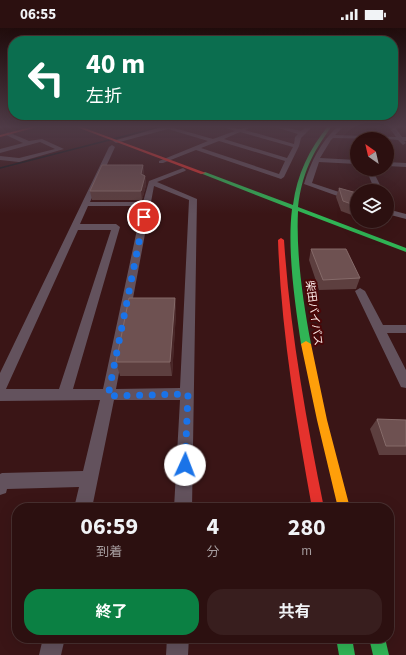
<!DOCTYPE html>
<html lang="ja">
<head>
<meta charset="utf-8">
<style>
  body { margin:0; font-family:"Source Sans 3","Noto Sans JP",sans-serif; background:#381e1e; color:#f1f3f6; height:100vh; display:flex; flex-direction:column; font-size:15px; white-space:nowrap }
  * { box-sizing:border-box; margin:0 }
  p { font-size:13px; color:#a69d9f }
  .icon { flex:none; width:22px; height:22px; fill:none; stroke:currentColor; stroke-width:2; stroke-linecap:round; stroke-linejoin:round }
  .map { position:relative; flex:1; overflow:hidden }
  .side { position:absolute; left:12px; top:475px; width:382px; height:140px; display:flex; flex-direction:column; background:#2c1010; border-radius:16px; box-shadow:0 4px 16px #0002,0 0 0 1px #483030 }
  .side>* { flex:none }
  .banner { position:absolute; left:8px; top:8px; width:390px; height:84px; border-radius:16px; box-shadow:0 4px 16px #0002,0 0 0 1px #483030; background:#0b6e4f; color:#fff; overflow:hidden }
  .needle { width:26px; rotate:326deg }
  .fabs { position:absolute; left:350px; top:104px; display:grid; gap:8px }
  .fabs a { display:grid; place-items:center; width:44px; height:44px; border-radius:50%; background:#2c1010; box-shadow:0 4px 16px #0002,0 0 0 1px #483030; font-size:20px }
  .pin { position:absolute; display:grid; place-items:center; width:34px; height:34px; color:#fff; margin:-17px; border:2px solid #fff; border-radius:50%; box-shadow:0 1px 4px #0007 }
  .me { position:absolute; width:44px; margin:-22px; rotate:2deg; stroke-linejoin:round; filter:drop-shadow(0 0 3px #0008) }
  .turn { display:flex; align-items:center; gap:14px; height:84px; padding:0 12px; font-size:18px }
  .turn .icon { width:52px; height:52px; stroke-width:2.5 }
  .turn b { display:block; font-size:28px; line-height:34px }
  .eta { display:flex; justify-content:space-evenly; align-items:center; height:68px; text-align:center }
  .eta b { font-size:24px; font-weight:700; line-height:28px }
  .cta { display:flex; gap:8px; margin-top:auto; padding:8px 12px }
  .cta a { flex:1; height:46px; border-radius:16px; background:#0b8043; color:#fff; font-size:16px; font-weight:700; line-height:46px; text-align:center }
  .cta a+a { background:#381e1e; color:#f1f3f6 }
  .status { display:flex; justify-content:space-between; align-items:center; height:28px; padding:0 20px; background:#2c1010; direction:ltr }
  .status svg { height:11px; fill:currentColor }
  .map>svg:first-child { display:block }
</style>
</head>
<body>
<div class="status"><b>06:55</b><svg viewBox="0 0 49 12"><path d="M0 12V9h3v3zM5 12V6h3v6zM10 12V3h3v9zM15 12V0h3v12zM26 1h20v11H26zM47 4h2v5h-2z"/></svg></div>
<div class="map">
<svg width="406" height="627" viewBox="0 0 406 627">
  <rect width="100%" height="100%" fill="#3a1516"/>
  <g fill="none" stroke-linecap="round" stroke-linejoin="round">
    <path stroke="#0b1618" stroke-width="1.5" d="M0,140L164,98"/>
    <g fill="#63525d" fill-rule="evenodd">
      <path d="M165,98H176L174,100L213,111L235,103L221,98L240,101L254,98L245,102L294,116L295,109L298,106L272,98H280L301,103L307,98H313L301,110L299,118L284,149L281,151L196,122L163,135H159V133L208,113L168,101L116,115L113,113ZM240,104L293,119L287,130L224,111ZM219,113L285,133L279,146L201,120Z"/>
      <path d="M338,98H344L335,107L396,109L388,98H394L402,109H406V113H404L406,115L403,117L398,112L387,111L333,110L331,112L320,130L357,132V136L319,134L312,155L357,170V175L304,156C311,133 320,115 338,98Z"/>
      <path d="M8,104L29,113L42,111L64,121L19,134L0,132V128L19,130L55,121L40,114L0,125V121L23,115L6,107Z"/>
      <path d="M112,117L115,119L90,174H143L149,153L183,140L186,142L185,143L157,154L197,171L192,480H174L180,372H114L92,480H74L79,459L7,461L6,465L0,467V446L2,445L83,443L100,372L0,373V345L109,119ZM154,158L189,172L180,360L116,361ZM88,178H142L103,361H73L120,199L116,196H80ZM78,202H111L59,361H6Z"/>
      <path d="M387,134L406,135V139L387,138Z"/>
      <path d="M366,141H372L383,163H375Z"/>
      <path d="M387,181L406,186V191L387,186Z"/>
      <path d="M360,260L365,263L383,297H406V305H387L406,342V360L401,359L355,263Z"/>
      <path d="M43,610H65L61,627H39Z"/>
      <path d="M167,610H189L188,627H166Z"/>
    </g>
    <g fill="#30b455" fill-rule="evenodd">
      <path d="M328,98H332C312,125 302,146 298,179L406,220V224L298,183C296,227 303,273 311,316L306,319L301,316C295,275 287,222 292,181L200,145L205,144L293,177C297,146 309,122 328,98Z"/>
      <path d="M336,610H352L355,627H339Z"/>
      <path d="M369,610H385L389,627H373Z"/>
    </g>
    <path fill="#ff9f0a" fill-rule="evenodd" d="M306,313L311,316L327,392L350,480H338L317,392L301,316Z"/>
    <g fill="#e5322d" fill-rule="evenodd">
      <path d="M35,98H41L0,109V107Z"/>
      <path d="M74,98H79L206,145L201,146Z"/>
      <path d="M281,210L284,212C290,303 306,391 324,480H312C296,391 281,302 278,212Z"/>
    </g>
  </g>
  <g fill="#5d3f3f">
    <path d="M143,137L144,147L145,148L146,157L142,172H92L90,163Z"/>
    <path d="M339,160L357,165V189L341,183L336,169Z"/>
    <path d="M311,221L360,250L356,261L319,262L309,232Z"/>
    <path d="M175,270L176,284L172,348H120L116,334Z"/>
    <path d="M377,391L406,392V427H379L370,401Z"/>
  </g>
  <g fill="#482627">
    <path d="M143,137L144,146L142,155L141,146Z"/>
    <path d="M145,148L146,157L142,172L141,163Z"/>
    <path d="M175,270L176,284L172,348L170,334Z"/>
  </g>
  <g fill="#6e5151" stroke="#856a69">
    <path d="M102,137H143L141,146L145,148L141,163H90Z"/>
    <path d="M339,160L357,165V178L343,173Z"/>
    <path d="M311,221H346L360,250L323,252Z"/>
    <path d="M129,270H175L170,334H116Z"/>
    <path d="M377,391L406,392V418H386Z"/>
  </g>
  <linearGradient id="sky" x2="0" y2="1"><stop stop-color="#200c0c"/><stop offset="0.53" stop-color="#4f3b47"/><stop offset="1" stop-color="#4f3b47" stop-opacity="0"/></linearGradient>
  <rect width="406" height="186" fill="url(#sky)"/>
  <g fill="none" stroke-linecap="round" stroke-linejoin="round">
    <path stroke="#1a73e8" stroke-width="7" stroke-dasharray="0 12.6" d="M144,189L108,368L188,366L185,437"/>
  </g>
  <g text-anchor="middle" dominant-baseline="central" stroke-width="4" stroke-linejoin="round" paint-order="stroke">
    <g font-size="11" fill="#fdebe9" stroke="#490607">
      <text transform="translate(314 285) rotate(82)">柴田バイパス</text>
    </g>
  </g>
</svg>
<div class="fabs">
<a><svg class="needle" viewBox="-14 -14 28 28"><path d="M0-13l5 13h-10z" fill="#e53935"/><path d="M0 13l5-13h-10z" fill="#a69d9f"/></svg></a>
<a><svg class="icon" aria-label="layers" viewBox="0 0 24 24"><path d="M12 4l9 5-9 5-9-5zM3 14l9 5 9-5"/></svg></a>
</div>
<div class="pin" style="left:144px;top:189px;background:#d93025"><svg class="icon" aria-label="arrive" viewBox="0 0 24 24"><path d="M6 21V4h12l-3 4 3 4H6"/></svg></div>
<svg class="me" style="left:185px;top:437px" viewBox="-20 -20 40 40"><circle r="19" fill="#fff"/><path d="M0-13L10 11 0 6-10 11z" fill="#1a73e8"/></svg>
<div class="banner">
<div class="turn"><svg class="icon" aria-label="left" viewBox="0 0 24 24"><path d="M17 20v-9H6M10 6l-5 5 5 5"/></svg><div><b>40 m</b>左折</div></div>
</div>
<section class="side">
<div class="eta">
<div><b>06:59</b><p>到着</p></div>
<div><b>4</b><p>分</p></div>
<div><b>280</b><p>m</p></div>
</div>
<div class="cta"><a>終了</a><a>共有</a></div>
</section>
</div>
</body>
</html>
